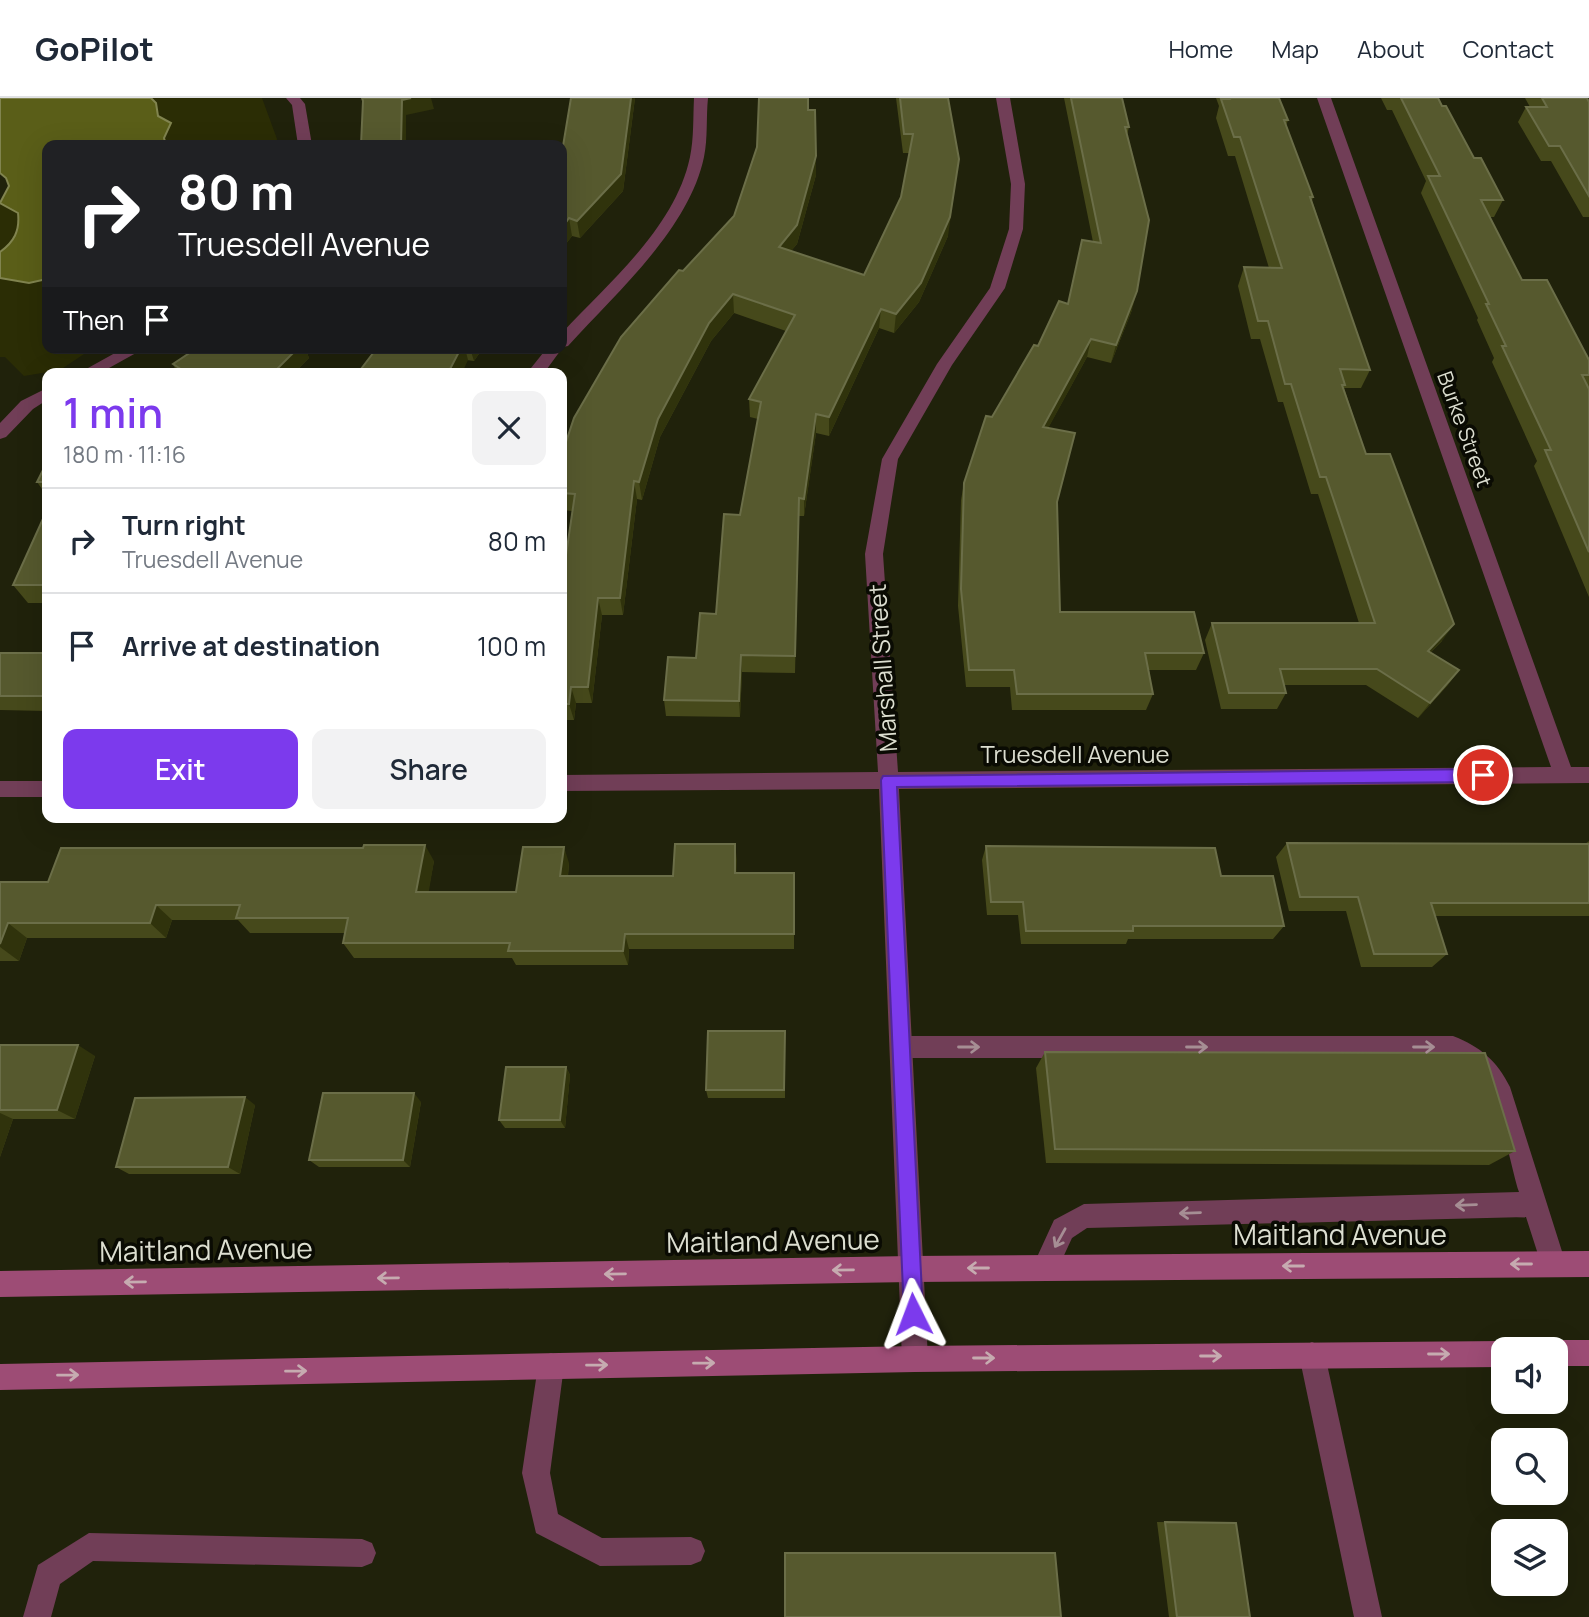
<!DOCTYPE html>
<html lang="en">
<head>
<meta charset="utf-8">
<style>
  body { margin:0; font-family:Manrope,sans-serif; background:#f2f2f3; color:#1f2937; height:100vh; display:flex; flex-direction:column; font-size:26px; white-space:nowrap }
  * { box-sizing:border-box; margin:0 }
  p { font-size:23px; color:#747a83 }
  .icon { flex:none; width:38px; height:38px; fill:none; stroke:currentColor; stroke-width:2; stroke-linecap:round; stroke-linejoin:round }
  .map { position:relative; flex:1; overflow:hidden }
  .panel { position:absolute; left:42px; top:270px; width:525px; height:455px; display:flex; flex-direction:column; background:#fff; border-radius:14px; box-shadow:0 7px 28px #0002 }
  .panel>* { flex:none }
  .hud { position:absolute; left:42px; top:42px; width:525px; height:214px; border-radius:14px; box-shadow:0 7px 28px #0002; background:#202124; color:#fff; overflow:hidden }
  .tools { position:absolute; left:1491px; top:1239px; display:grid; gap:14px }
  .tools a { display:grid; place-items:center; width:77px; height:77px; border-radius:14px; background:#fff; box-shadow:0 7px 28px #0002; font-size:35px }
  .pin { position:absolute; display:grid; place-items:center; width:60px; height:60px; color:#fff; margin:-30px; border:4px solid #fff; border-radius:50%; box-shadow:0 2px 7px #0007 }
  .me { position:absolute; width:77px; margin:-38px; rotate:357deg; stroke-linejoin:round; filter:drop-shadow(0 0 5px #0008) }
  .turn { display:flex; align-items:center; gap:24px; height:147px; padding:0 21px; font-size:32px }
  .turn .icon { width:91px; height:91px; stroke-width:2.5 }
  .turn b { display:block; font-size:49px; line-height:60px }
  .then { display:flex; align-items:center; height:66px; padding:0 21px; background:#0003; gap:14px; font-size:26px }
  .round { display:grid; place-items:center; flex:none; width:74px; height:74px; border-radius:14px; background:#f2f2f3 }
  .overview { display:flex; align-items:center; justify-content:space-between; height:119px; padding:0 21px }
  h1 { font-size:42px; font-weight:600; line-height:52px; color:#7c3aed }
  .button { display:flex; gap:14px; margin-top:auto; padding:14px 21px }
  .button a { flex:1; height:80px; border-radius:14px; background:#7c3aed; color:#fff; font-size:28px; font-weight:600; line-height:80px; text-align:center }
  .button a+a { background:#f2f2f3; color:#1f2937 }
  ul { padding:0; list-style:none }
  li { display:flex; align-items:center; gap:21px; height:105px; padding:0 21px; border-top:2px solid #e0e1e3 }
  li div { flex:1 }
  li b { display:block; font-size:26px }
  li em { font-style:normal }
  header { display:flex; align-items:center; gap:42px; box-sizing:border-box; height:98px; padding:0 35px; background:#fff; border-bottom:2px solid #e0e1e3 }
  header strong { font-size:33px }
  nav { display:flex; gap:38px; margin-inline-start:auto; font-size:24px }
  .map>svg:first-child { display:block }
</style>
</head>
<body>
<header>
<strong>GoPilot</strong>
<nav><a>Home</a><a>Map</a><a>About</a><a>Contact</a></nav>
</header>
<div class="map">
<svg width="1589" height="1519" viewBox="0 0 1589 1519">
  <rect width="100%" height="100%" fill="#20220b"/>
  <g fill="#2b2d05">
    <path d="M151,0H262L277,41L276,47H166L164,41L167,25L158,17L156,5Z"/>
    <path d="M0,105L18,115C20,133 14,144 0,154Z"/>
    <path d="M0,180L29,185L47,181V250H93L60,272L24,278L5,259H0Z"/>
  </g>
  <path fill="#5a5e18" stroke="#81844f" stroke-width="2" d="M0,0H151L156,5L158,18L171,25L164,40L166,47H47V181L29,185L0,180V154C14,144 20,133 18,115L0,105L9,88L6,80L0,75Z"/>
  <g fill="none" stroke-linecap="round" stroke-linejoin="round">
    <g fill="#713e57" fill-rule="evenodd">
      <path d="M901,938H1453C1481,949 1497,963 1510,989L1566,1166L1562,1175L1553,1179L1544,1175L1526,1119L1087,1130L1072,1140L1054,1179L1045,1183L1036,1179L1032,1170L1054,1122L1084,1106L1519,1094C1505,1048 1500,984 1452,960H901L893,957L890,949L893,941Z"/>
      <path d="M1312,1244L1321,1248L1325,1257L1382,1519H1354L1299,1257L1303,1248Z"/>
      <path d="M551,1255L560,1259L564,1268L550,1375L558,1416L602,1440L691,1439L701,1443L705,1453L701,1463L691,1467L600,1468L536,1435L522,1375L538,1268L542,1259Z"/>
      <path d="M89,1435L362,1441L372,1445L376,1455L372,1465L362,1469L93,1463L60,1486L51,1519H23L38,1467Z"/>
    </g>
    <g fill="#713e57" fill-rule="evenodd">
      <path d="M286,0H300L305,6L312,47H298L292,7Z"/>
      <path d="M694,0H708C706,19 708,40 704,59C689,131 616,195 568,248L563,249L544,275H527L547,250H562V235C609,184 675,130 690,59C694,40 693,19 694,0Z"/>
      <path d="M996,0H1010L1025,86L1023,131L1005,190L952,267L898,361L883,456L898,674L1551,669L1317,0H1331L1571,669H1589V685L899,691L928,1261L924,1270L915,1274L906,1270L902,1261L879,691L562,693V677L878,674L865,456L882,361L937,266L990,190L1009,131L1011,86Z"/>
      <path d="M124,250H145L100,275H79Z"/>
      <path d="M47,290V302L33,311L6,339L0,341V325L21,303Z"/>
      <rect x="0" y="683" width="47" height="16"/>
    </g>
    <g fill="#9d4c75" fill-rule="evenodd">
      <path d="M1589,1153V1179L911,1184L0,1199V1173L911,1158Z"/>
      <path d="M1556,1242H1589V1268H1556V1251H1544L1547,1246Z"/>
      <path d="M1503,1243L1512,1247L1514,1251H1503V1269L915,1274L0,1292V1266L915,1248Z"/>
    </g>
  </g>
  <g fill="#46491b">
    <path d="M571,0H635L623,93L580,140L572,138L562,151V54Z"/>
    <path d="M896,0H948V138L919,204L894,235L879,230L829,338L816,335L804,418H799L795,575L742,574L740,619L666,618L664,602L696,560L716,516L740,417L758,321L750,319L749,301L786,233L734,215L711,243L660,339L642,402L637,401L623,517H602L592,605H576L574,622H562V457H566L572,413L562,412V356L683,173L734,118L808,12L816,77L797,146L791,153L864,177L901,99L910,55H903Z"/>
    <path d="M1064,0H1122L1129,29L1127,37L1132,212L1111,265L1087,259L1048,330L1057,404L1060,514L1204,555L1196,572H1149L1153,596L1146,612H1012L1010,589H966L958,508L961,402L964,385L992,319L1038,248L1068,206L1093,144Z"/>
    <path d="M1216,0H1279L1288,22L1286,28L1313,99L1312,103L1370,272L1361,290H1344L1366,356L1442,543L1430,555L1459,572L1447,588L1418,620L1366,587H1284L1286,595L1277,611H1221L1205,542L1212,525H1359L1318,396H1311L1283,304H1278L1260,241H1251L1238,188L1244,169L1269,170L1235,58H1228L1216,20L1219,8Z"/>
    <path d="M1381,0H1438L1474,60L1503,102L1494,119H1489L1522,182L1589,262V499L1534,368L1537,363L1492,264L1494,260L1477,222L1478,220L1421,95L1426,83L1392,12H1387Z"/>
    <path d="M1525,0H1587L1589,4V119H1583L1551,63H1541L1518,24L1526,9H1530Z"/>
    <path d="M210,250H305L309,260L294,275H177L173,266Z"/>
    <path d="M377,250H483L474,263Z"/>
    <path d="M47,364V398L37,384Z"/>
    <path d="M47,412V505H28L13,487Z"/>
    <path d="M0,555H47V613L0,612Z"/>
    <path d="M1589,743V818H1435L1447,856L1432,869H1361L1346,813H1289L1276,759L1287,745L1585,746Z"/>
    <path d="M735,746L736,775H794V851H629L628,867H516L512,860H354L343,845L345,835H250L238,822H172L166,840H27L19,863H0V784H48L434,763L428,794H516L569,765L568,778H673Z"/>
    <path d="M986,748L1221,778L1284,828L1273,841H1128L1126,846H1021L1018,817H987L982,762Z"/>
    <path d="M785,933V1000H708L706,992Z"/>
    <path d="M0,947L95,958L75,1021H13L0,1059Z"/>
    <path d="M1045,954L1515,1053L1489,1067L1046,1065L1036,970Z"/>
    <path d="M566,969L570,977L565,1030H505L499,1022Z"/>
    <path d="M421,1004L410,1069H319L309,1062Z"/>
    <path d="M255,1007L240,1076H129L116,1069Z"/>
    <path d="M1157,1424L1236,1425L1250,1519H1169Z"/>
    <path d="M785,1454H1047L1055,1455L785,1519Z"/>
  </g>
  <g fill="#30330c">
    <path d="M411,0H431L434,11L406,17V47H401L402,2Z"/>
    <path d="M631,0H635L623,93L580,140L577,123Z"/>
    <path d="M816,58V77L797,146L779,167V149Z"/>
    <path d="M959,61L948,138L919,204L894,235L896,216Z"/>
    <path d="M569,120L572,138L562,151V130Z"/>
    <path d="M1137,193L1132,212L1111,265L1116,247Z"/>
    <path d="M733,196L734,215L711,243L660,339L642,402L639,384L658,321L709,225Z"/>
    <path d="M881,211L879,230L829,338V319Z"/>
    <path d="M1091,241L1087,259L1039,347L1043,329Z"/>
    <path d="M298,250H305L309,260L294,275H273Z"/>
    <path d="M461,250H465L468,262L462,275H448Z"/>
    <path d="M470,250H483L474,263Z"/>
    <path d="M816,316V335L804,418V401Z"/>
    <path d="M634,383L637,401L623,517L620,500Z"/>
    <path d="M598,500L602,517L592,605L588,589Z"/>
    <path d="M1454,526L1442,543L1416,569L1428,553Z"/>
    <path d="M741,557L742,574L740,619L739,603Z"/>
    <path d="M1459,572L1447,588L1418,620L1430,605Z"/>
    <path d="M571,589L576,605L574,622L569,606Z"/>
    <path d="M735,746L737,762L736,791L735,775Z"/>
    <path d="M425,747L434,763L426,810L416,794Z"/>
    <path d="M564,749L569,765L566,794L560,778Z"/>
    <path d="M156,807L172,822L166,840L150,825Z"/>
    <path d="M8,825L27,840L19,863L0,849V846Z"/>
    <path d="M625,836L629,851L628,867L623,853Z"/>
    <path d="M78,947L95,958L75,1021L57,1012Z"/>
    <path d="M566,969L570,977L565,1030L560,1022Z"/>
    <path d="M414,995L421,1004L410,1069L403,1062Z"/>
    <path d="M245,999L255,1007L240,1076L228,1069Z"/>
    <path d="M0,1015L13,1021L0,1059Z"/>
  </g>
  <g fill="#56592e" stroke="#6b6e48" stroke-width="2">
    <path d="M362,0H411L402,2L401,47H361L363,3Z"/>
    <path d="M571,0H631L621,76L577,123L569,120L562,130V54Z"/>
    <path d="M759,0H808V12H815L816,58L797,127L779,149L864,177L901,99L913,36H904L900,0H948L959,61L950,119L921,185L896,216L881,211L829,319L816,316L804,401L799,400L795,558L741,557L739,603L664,602L668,559L696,560L700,515L716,516L724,416L740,417L761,304L749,301L795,217L733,196L709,225L658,321L639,384L634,383L620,500H598L588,589H571L569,606H562V457H566L575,396L562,395V356L574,320L621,239L679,172L683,173L734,118L757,49Z"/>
    <path d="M1071,0H1122L1129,29H1125L1149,122L1137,193L1116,247L1091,241L1043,329L1075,335L1057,404L1060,514H1194L1204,555H1145L1153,596H1017L1014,572H969L961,491L964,385L986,318L992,319L1034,247L1038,248L1059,203L1068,206L1082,142L1101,145Z"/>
    <path d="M1228,0H1279L1288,22H1284L1313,99H1310L1370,272L1340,271L1345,287H1342L1366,356H1390L1454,526L1428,553L1459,572L1430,605L1377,571H1280L1286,595H1229L1212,525H1375L1326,379H1320L1291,286H1285L1268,223H1258L1244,169L1282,170L1240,39H1234L1221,1H1229Z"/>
    <path d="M1401,0H1438L1442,8H1446L1474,60H1481L1503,102H1481L1522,182H1547L1589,262V277H1582L1589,291V454L1545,352H1551L1502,248H1506L1486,206H1489L1428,78H1440Z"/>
    <path d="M1542,0H1587L1589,4V98L1560,48H1549L1526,9H1547Z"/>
    <path d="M197,250L209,251L210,250H298L273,275H187L173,266Z"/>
    <path d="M377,250H461L448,275H358Z"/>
    <path d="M47,364V384H37Z"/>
    <path d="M47,412V487H13Z"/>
    <rect x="0" y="555" width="47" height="43"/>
    <path d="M1287,745L1589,746V805H1431L1447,856H1374L1358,799H1300Z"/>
    <path d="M675,746H735V775H794V836H625L623,853H508L510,845H343L348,820H236L240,807H156L150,825H8L0,846V784H48L61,750H363L364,747H425L416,794H516L523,749H564L560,778H673Z"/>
    <path d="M986,748L1215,750L1221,778H1273L1284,828H1133V833H1026L1023,804H991Z"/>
    <path d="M708,933H785L784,992H706Z"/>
    <path d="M0,947H78L57,1012H0Z"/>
    <path d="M1045,954L1485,955L1515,1053L1055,1051Z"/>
    <path d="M506,969H566L560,1022H499Z"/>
    <path d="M323,995H414L403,1062H309Z"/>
    <path d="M245,999L228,1069H116L135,1000Z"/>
    <path d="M1165,1424L1236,1425L1250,1519H1177Z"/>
    <path d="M785,1455H1055L1061,1519H785Z"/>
  </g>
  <defs><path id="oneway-shaft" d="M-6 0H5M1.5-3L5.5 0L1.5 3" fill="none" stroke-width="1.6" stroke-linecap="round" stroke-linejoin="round" transform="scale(1.75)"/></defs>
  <g stroke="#a68e94">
    <use href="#oneway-shaft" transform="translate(969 949)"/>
    <use href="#oneway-shaft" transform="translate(1197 949)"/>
    <use href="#oneway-shaft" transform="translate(1424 949)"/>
    <use href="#oneway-shaft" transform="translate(1466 1107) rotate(178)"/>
    <use href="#oneway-shaft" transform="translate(1190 1115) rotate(178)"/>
    <use href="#oneway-shaft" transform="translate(1060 1140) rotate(119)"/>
  </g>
  <g stroke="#c6abb0">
    <use href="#oneway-shaft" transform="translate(1521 1166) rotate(180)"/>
    <use href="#oneway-shaft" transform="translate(1293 1168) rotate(180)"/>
    <use href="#oneway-shaft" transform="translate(978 1170) rotate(180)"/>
    <use href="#oneway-shaft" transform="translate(843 1172) rotate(179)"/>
    <use href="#oneway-shaft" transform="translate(615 1176) rotate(179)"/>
    <use href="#oneway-shaft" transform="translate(388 1180) rotate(179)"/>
    <use href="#oneway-shaft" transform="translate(135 1184) rotate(179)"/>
    <use href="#oneway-shaft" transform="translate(1439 1256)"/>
    <use href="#oneway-shaft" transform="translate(1211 1258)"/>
    <use href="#oneway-shaft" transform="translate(984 1260)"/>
    <use href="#oneway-shaft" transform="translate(704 1265) rotate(-1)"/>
    <use href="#oneway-shaft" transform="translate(597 1267) rotate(-1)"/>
    <use href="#oneway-shaft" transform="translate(296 1273) rotate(-1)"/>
    <use href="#oneway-shaft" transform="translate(68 1277) rotate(-1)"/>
  </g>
  <path fill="#7c3aed" stroke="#51269a" stroke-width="2" d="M1483,671L1490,677L1483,684L897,689L923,1216L920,1223L913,1226L906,1223L904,1216L881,682L883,678Z"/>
  <g text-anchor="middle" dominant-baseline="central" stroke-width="7" stroke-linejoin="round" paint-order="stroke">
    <g font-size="21" fill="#dcded0" stroke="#0a0b03">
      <text transform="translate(1465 331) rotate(70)">Burke Street</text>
    </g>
    <g font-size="24" fill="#dcded0" stroke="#0a0b03">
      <text transform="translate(882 570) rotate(-94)">Marshall Street</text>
      <text x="1075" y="655">Truesdell Avenue</text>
    </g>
    <g font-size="28" fill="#dcded0" stroke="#0a0b03">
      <text x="1340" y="1136">Maitland Avenue</text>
      <text transform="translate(773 1142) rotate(-1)">Maitland Avenue</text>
      <text transform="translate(206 1151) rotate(-1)">Maitland Avenue</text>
    </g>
  </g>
</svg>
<div class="tools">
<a><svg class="icon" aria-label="sound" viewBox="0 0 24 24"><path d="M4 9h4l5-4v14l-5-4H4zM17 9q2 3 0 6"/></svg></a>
<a><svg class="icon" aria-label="search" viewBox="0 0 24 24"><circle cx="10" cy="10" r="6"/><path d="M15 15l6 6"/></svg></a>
<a><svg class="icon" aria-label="layers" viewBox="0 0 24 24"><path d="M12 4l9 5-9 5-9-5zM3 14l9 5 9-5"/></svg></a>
</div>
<div class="pin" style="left:1483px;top:677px;background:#d93025"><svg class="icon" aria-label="arrive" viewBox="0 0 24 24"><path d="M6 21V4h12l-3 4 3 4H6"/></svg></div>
<svg class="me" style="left:913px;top:1216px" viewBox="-20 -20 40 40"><path d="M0-17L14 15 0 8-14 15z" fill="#7c3aed" stroke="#fff" stroke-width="4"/></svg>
<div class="hud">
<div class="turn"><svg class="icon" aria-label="right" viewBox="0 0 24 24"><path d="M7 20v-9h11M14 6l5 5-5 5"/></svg><div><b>80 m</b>Truesdell Avenue</div></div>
<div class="then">Then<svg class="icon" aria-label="arrive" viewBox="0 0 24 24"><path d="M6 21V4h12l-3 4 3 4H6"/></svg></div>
</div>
<section class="panel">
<div class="overview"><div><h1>1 min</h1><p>180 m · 11:16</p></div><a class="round"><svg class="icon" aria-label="close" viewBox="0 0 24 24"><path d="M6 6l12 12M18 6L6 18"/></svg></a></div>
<ul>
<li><svg class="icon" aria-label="right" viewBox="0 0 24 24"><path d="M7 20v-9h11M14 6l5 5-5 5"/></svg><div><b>Turn right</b><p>Truesdell Avenue</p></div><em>80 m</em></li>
<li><svg class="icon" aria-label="arrive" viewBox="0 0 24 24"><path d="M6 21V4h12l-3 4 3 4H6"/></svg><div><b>Arrive at destination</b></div><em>100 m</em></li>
</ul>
<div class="button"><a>Exit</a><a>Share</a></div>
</section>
</div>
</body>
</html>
